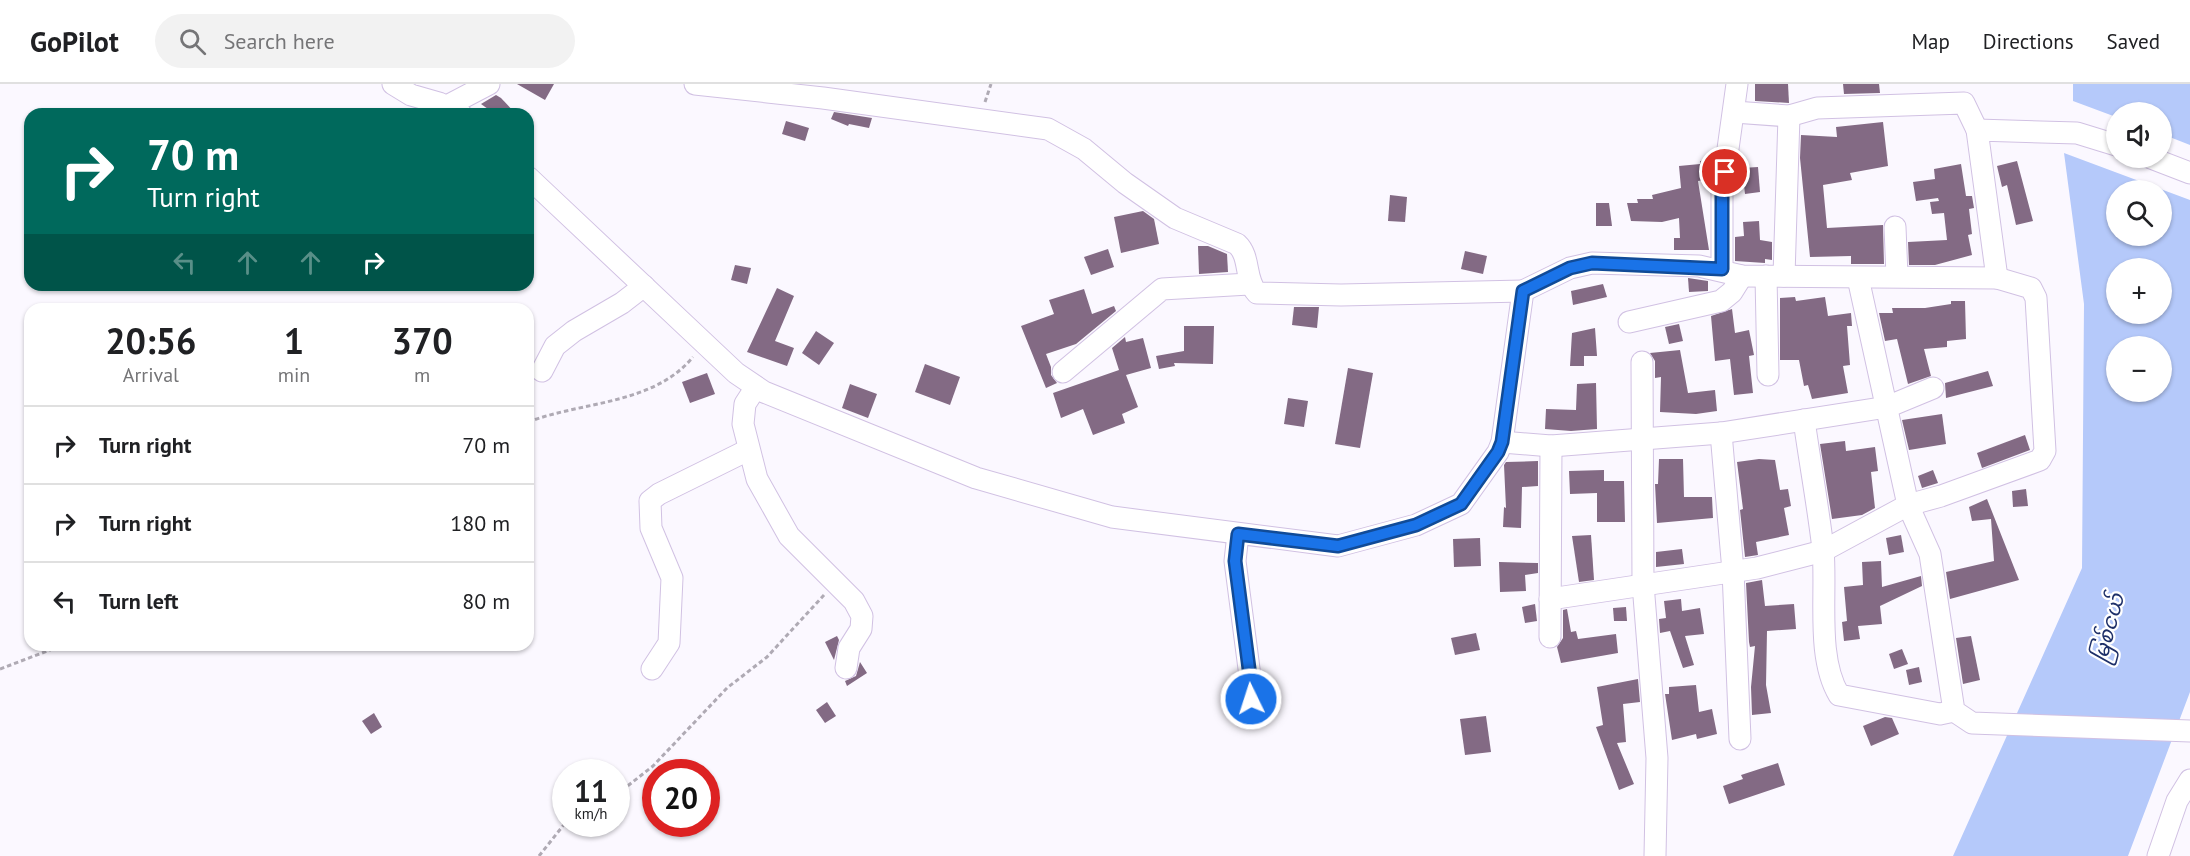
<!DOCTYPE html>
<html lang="en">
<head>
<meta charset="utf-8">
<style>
  body { margin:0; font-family:"PT Sans","Noto Sans Myanmar",sans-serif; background:#f2f2f2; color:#202124; height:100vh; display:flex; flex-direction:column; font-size:22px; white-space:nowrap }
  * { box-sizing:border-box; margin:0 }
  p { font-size:20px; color:#757577 }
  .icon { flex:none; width:33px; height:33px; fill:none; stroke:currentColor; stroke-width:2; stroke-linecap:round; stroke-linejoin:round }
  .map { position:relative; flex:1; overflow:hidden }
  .sheet { position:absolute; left:24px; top:219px; width:510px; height:348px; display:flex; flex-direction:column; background:#fff; border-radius:18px; box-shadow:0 2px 4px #0004 }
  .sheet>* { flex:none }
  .hud { position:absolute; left:24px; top:24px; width:510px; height:183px; border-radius:18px; box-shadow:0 2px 4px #0004; background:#00695c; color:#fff; overflow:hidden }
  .tools { position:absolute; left:2106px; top:18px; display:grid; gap:12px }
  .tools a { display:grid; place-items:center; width:66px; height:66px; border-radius:50%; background:#fff; box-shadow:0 2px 4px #0004; font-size:30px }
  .speed { position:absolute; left:552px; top:675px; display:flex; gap:12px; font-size:30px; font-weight:700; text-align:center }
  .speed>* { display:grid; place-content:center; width:78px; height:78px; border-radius:50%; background:#fff; box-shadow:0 2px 4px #0004; line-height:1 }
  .speed small { font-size:15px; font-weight:400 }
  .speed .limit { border:9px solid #d22; background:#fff; color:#111 }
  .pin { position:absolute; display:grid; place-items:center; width:51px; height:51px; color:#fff; margin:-26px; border:3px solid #fff; border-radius:50%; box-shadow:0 2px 6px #0007 }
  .me { position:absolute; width:66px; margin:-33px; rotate:356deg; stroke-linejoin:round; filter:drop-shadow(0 0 4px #0008) }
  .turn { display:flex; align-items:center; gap:21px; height:126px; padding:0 24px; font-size:27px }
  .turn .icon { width:78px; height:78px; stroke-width:2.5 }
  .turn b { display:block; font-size:42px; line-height:51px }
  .lanes { display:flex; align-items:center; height:57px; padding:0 24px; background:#0003; justify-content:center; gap:30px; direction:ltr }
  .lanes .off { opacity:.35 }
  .eta { display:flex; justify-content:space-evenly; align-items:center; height:102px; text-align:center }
  .eta b { font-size:36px; font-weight:700; line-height:42px }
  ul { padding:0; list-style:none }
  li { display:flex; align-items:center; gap:18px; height:78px; padding:0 24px; border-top:2px solid #e0e0e0 }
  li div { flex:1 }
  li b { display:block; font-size:22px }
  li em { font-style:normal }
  header { display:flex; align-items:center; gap:36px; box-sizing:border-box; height:84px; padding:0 30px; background:#fff; border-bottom:2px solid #e0e0e0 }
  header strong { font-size:28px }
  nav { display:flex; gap:33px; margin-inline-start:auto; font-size:21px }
  .search { width:420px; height:54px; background:#f2f2f2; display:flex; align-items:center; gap:15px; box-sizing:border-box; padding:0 21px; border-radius:33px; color:#757577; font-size:22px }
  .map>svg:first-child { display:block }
</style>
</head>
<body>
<header>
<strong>GoPilot</strong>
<div class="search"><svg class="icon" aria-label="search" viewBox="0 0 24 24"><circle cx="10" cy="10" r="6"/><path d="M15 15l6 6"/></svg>Search here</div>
<nav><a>Map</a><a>Directions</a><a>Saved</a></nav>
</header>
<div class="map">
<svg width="2190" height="772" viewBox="0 0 2190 772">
  <rect width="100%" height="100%" fill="#fbf8ff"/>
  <g fill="#b5c9fa" fill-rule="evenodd">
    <path d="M2073,0H2190V61L2162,50V28H2116V33L2073,17Z"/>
    <path d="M2064,69L2190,116V608L2128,772H1953L2082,484L2084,220ZM2116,106H2162V152H2116ZM2116,184H2162V230H2116ZM2116,262H2162V308H2116Z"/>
  </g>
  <g fill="#836a84">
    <path d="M517,0H554L545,16Z"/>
    <path d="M1755,0H1788L1789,19L1755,17Z"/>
    <path d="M1843,0H1879L1880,9L1844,10Z"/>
    <path d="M496,11L501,14L516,30H495L481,20Z"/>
    <path d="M834,28L872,34L869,44L849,40L848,42L831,35Z"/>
    <path d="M786,37L809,44L805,57L782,50Z"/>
    <path d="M1883,38L1888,82L1850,89L1852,96L1823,101L1827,144L1883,141L1884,180H1851V172L1810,173L1800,74L1801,51L1837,53L1836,43Z"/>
    <path d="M1714,75L1711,95L1698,97L1709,166H1674V154H1680L1679,134L1662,138L1631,137L1627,119H1638L1637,115H1653L1652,111L1681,104L1679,82L1700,80V77Z"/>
    <path d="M2017,77L2033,137L2016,141L2007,101L2002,103L1997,82Z"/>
    <path d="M1961,80L1966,112H1972L1974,124L1969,125L1972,150L1968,151L1972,171L1935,181H1909L1908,158L1947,156L1944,129L1932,130L1930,118L1939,117L1938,114L1916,117L1913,98L1935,95L1934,85Z"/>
    <path d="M1758,83L1760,108L1745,110L1742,84Z"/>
    <path d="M1390,111L1407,113L1405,138L1388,137Z"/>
    <path d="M1596,119H1609L1612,142H1596Z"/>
    <path d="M1143,127L1154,135L1159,160L1121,169L1114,133Z"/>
    <path d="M1759,137L1760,156L1772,158V176L1765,175V179L1735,177V153L1744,152L1743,138Z"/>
    <path d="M1198,162H1208L1227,170L1228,188L1199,190Z"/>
    <path d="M1108,165L1114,183L1091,191L1084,173Z"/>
    <path d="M1465,167L1487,172L1483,190L1461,185Z"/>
    <path d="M735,181L751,184L747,200L731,196Z"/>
    <path d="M1688,194L1708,197V207L1689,208Z"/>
    <path d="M1603,200L1607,213L1573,221L1571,207Z"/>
    <path d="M777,204L794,212L775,257L794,264L787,282L747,268Z"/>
    <path d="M1084,205L1092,230L1114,222L1116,227L1076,260L1046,270L1051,283V291L1057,299L1046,304L1021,242L1054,230L1049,216Z"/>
    <path d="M1795,213L1796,217L1825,213L1828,232L1851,229L1852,242H1847L1850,281L1843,282L1848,309L1812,315L1808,301L1804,302L1799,276H1780V214Z"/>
    <path d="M1951,217H1965L1966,255L1947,257V263L1924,265L1931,292L1908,300L1897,255L1885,257L1879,229H1893L1892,224H1925L1951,220Z"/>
    <path d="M1294,223H1319L1317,244L1292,241Z"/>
    <path d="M1732,225L1735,249L1749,246L1754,271L1749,272L1753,309L1734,311L1730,275L1715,277L1711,232Z"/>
    <path d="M1679,240L1683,257L1669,260L1665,243Z"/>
    <path d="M1184,242H1214L1213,280L1174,279L1175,282L1159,285L1156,272L1184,267Z"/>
    <path d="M1595,244L1597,272H1584V282H1570L1572,249Z"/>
    <path d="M816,247L834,259L819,281L802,269Z"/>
    <path d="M1125,253L1126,258L1143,254L1151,284L1126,291L1138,323L1122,330L1125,339L1093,351L1083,325L1061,334L1053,309L1119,286L1112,264Z"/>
    <path d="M1680,266L1688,309L1715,306L1717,327L1696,330L1660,328L1661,293L1655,294V277L1650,269Z"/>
    <path d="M925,280L960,293L950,321L915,308Z"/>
    <path d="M1348,284L1373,289L1360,364L1335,360Z"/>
    <path d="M1988,287L1993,302L1946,314L1945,299Z"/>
    <path d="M707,289L715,310L690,319L682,298Z"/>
    <path d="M1596,299L1597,345L1571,347L1545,345L1546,325L1576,326L1577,300Z"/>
    <path d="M850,300L877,310L868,334L842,324Z"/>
    <path d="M1288,314L1308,317L1304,343L1284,340Z"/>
    <path d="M1942,330L1946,360L1909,366L1902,336Z"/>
    <path d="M2025,351L2030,366L1982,384L1977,369Z"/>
    <path d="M1845,357L1846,367L1875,363L1878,387L1871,388L1875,424L1862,431L1832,435L1820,360Z"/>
    <path d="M1659,375H1683L1684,413H1712L1713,434L1657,439L1655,400H1658Z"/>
    <path d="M1759,375L1775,376L1780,406L1788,405L1791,422L1784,424L1789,451L1756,458L1758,471L1745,473L1740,426L1743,425L1737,378Z"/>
    <path d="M1538,377V402L1522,403L1521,444L1503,443L1504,423L1506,424L1504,381L1506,378Z"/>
    <path d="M1604,386V397H1624L1625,438H1597V409L1570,410L1569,387Z"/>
    <path d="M1933,386L1938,399L1922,404L1918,392Z"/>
    <path d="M2026,405L2028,422L2013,423L2012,407Z"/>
    <path d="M1987,415L2019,496L1950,515L1946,488L1994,477L1991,435L1972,437L1969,423Z"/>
    <path d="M1591,451L1594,496L1579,498L1572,452Z"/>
    <path d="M1901,451L1904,468L1889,471L1886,454Z"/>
    <path d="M1480,454L1481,482L1454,483L1453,455Z"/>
    <path d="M1682,465L1684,480L1656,483V468Z"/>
    <path d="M1881,477L1882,503L1921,492L1922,502L1880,522L1882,540L1858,542L1860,555L1844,557L1842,538L1847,537L1844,503L1863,501L1862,478Z"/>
    <path d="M1499,478L1538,479V489L1525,491L1526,507L1500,508Z"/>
    <path d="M1762,496L1765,522L1794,520L1796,545L1767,547L1766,601L1771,629L1752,631L1751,603L1755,562L1750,563L1749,558L1746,499Z"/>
    <path d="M1681,515L1682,527L1700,524L1704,550L1685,552L1694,581L1683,584L1670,547L1660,549L1659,535L1666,534L1664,517Z"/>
    <path d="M1535,520L1537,537L1525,539L1522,523Z"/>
    <path d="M1626,523L1627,537H1614L1613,524Z"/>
    <path d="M1567,525L1571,548L1576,547L1578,555L1616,550L1618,569L1561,579L1557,563L1563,554V526Z"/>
    <path d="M1476,549L1480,566L1455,571L1451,554Z"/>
    <path d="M837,552L839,556L834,576L825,558Z"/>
    <path d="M1971,552L1980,596L1963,600L1956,554Z"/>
    <path d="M1902,565L1908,580L1894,585L1889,570Z"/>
    <path d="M860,578L867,589L847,602L845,597L856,592Z"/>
    <path d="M1919,583L1922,598L1909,601L1906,586Z"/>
    <path d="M1638,595L1640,618L1623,620L1626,658L1617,659L1634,700L1619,706L1596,643L1603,641L1597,603Z"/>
    <path d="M1696,601L1699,628L1712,625L1717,650L1697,655L1696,650L1672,656L1665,610H1669V603Z"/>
    <path d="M827,618L836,632L825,639L816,626Z"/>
    <path d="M374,629L382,643L371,650L362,637Z"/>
    <path d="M1486,632L1491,668L1465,671L1460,635Z"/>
    <path d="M1885,633L1892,634L1899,650L1871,662L1863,642Z"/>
    <path d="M1778,679L1785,701L1729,720L1723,702L1743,695L1741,691Z"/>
  </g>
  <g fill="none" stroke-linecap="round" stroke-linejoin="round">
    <defs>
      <g id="minor">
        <path d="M393,0L411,11L439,19L461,30"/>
        <path d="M695,0L823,14L1048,45L1084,65L1125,99L1175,134L1237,160C1251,173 1244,195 1257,209L1341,211L1523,207"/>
        <path d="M447,22L489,0"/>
        <path d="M1734,28L1789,32L1817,24L1964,19L1977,46"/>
        <path d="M2151,74L2190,89"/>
        <path d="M528,93L736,289L764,308L976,394L1112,433L1338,462L1416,441L1461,420L1498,368L1502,358L1523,207L1570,184L1592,179L1699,182L1742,192L1997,194L1977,46L2077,49L2116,61"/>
        <path d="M1895,143L1897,192"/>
        <path d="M1722,185V108L1737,0"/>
        <path d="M1766,192L1768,291"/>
        <path d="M1784,192L1789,32"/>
        <path d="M1858,194L1908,421L1930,470L1954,627L1972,639L2190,647"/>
        <path d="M1629,238L1721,217L1732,208L1742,192"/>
        <path d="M1642,278L1643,500L1657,674L1655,772"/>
        <path d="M542,287L555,262L574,247L622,219L644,202"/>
        <path d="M1063,288L1162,205L1249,200"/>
        <path d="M756,303L745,320L743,340L757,395L789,452L854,517L862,532L861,545L849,564L846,584"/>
        <path d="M1804,336C1810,379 1818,422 1823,465C1827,510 1816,573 1839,611L1940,630L1954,627"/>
        <path d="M1721,349L1733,487L1740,655"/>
        <path d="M1502,358L1551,362L1721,349L1887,323L1933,304"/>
        <path d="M1238,450L1235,477L1251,600V615"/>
        <path d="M1550,515L1757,484L1823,467L1908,421L1941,412L2040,376L2045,367L2036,214L2031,204L1997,194"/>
        <path d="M1550,553L1551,362"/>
        <path d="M652,585L669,559L672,494L651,444L650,417L659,410L748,366"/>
        <path d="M2158,772L2177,717L2190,696"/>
      </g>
    </defs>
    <use href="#minor" stroke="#d1c1e3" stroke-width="23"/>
    <g stroke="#afaab4" stroke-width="3" stroke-dasharray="4.5 3" stroke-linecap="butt">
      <path d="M985,18L991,0"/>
      <path d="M528,338C583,317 653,321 693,273"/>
      <path d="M0,585L63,561"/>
      <path d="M616,711L653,682L727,604L767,573L824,511"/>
      <path d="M539,772L566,738"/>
    </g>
    <use href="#minor" stroke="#fff" stroke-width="21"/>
  </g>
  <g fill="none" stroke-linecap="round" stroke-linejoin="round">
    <defs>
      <path id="route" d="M1251,615V600L1235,477L1238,450L1338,462L1416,441L1461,420L1498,368L1502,358L1523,207L1570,184L1592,179L1722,185V108L1725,88"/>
    </defs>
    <use href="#route" stroke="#114b97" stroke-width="15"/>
    <use href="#route" stroke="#1a73e8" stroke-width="10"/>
  </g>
  <g text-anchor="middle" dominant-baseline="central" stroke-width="4.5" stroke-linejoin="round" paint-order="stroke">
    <g font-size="21" font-style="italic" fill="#1e3069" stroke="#fff">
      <text transform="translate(2108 544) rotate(-75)">မြစ်ငယ်</text>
    </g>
  </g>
</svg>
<div class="tools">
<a><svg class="icon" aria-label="sound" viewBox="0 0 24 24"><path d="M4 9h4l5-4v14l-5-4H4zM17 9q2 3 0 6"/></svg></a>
<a><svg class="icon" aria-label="search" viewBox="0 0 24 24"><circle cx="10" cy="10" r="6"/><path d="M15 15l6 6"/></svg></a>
<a>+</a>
<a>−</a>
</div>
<div class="speed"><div>11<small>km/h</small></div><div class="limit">20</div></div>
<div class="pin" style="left:1725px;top:88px;background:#d93025"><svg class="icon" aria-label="arrive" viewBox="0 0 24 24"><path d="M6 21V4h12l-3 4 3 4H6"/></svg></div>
<svg class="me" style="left:1251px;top:615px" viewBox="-20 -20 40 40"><circle r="17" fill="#1a73e8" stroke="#fff" stroke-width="3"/><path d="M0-11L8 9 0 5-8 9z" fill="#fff"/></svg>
<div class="hud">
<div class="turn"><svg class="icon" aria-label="right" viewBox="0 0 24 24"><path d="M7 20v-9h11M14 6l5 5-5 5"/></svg><div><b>70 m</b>Turn right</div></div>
<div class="lanes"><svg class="icon off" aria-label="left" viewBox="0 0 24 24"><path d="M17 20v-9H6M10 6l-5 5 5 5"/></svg><svg class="icon off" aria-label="ahead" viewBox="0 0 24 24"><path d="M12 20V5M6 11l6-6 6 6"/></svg><svg class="icon off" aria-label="ahead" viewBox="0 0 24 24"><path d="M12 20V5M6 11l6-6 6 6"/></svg><svg class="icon" aria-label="right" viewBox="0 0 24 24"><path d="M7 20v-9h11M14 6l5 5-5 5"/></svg></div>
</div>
<section class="sheet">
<div class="eta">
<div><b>20:56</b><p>Arrival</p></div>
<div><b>1</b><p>min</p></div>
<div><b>370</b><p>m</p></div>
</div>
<ul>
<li><svg class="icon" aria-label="right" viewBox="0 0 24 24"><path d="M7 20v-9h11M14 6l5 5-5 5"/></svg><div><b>Turn right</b></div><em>70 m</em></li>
<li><svg class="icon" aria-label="right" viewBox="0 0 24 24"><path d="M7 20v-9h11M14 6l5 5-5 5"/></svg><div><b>Turn right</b></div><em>180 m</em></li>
<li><svg class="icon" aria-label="left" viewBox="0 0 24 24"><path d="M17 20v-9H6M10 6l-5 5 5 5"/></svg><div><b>Turn left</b></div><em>80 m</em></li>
</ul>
</section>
</div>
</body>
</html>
